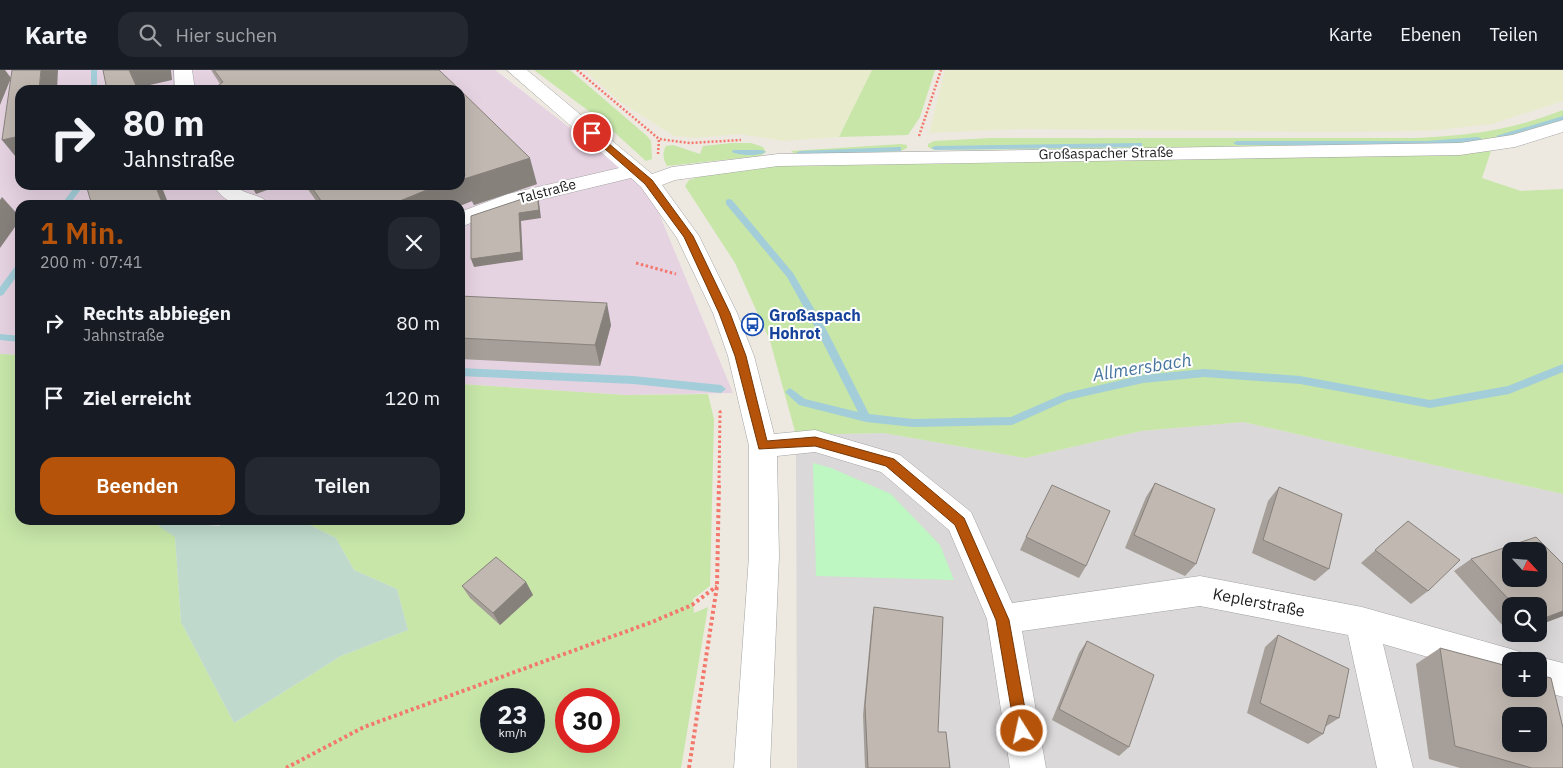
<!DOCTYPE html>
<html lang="de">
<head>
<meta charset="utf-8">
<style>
  body { margin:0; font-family:"IBM Plex Sans",sans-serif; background:#242831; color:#f1f3f6; height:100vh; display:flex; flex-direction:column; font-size:19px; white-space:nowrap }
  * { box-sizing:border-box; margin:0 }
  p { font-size:16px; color:#9ea1a6 }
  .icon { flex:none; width:28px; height:28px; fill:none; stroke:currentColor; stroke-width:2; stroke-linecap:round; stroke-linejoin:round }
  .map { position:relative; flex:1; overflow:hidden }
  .drawer { position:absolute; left:15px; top:130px; width:450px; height:325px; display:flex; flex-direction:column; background:#171b24; border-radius:15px; box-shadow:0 5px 20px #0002 }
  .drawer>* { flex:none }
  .banner { position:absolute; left:15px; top:15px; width:450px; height:105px; border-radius:15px; box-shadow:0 5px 20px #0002; background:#171b24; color:#f1f3f6; overflow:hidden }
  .needle { width:32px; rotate:116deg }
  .fabs { position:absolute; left:1502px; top:472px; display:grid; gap:10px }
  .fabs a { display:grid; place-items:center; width:45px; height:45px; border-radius:10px; background:#171b24; box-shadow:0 5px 20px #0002; font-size:25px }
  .speed { position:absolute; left:480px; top:618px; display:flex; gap:10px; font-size:25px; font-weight:700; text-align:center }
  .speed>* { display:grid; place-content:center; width:65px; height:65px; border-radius:50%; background:#171b24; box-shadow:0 5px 20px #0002; line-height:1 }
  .speed small { font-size:12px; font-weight:400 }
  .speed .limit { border:8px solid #d22; background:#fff; color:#111 }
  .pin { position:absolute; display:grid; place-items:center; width:42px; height:42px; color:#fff; margin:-21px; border:2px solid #fff; border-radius:50%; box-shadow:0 1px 5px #0007 }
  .me { position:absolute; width:55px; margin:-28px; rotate:350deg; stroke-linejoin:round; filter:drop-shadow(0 0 4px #0008) }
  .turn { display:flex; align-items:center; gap:18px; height:105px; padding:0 25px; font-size:22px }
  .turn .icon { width:65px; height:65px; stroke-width:2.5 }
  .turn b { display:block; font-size:35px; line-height:42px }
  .round { display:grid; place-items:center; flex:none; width:52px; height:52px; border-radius:15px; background:#242831 }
  .head { display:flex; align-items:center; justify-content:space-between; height:85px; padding:0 25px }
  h1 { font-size:30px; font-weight:600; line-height:38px; color:#b45309 }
  .primary-button { display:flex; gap:10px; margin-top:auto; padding:10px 25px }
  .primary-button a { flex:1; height:58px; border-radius:15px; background:#b45309; color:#fff; font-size:20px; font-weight:600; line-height:58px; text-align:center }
  .primary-button a+a { background:#242831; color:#f1f3f6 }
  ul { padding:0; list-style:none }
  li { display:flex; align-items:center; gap:15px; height:75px; padding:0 25px }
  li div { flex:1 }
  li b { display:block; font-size:19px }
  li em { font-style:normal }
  header { display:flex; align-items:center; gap:30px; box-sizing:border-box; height:70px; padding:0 25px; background:#171b24; border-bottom:1px solid #363941 }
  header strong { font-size:24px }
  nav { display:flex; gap:28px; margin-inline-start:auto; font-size:18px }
  .search { width:350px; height:45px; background:#242831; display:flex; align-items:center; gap:12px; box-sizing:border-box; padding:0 18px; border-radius:15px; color:#9ea1a6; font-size:19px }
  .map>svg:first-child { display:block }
</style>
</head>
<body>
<header>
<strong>Karte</strong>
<div class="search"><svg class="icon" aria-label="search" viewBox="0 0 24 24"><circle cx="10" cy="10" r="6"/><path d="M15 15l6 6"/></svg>Hier suchen</div>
<nav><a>Karte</a><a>Ebenen</a><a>Teilen</a></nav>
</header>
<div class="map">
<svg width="1563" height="698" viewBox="0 0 1563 698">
  <rect width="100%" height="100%" fill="#ede9e1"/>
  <path fill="#dad8d8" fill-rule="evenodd" d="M1243,352L1563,424V698H797L796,365L884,363L1025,388L1141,361ZM1511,481H1539V509H1511ZM1511,536H1539V564H1511ZM1511,591H1539V619H1511ZM1511,646H1539V674H1511Z"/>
  <path fill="#e6d3e2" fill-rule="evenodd" d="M0,0H495L649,119L733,323L625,325L460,314V135H20V285L0,284ZM20,20H460V115H20Z"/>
  <g fill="#e9ebcd">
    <path d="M584,0H872L839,67L784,71L739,64L695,68L674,66L620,32Z"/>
    <path d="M945,0H1563V31L1492,54L1429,61L1327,62L1025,59L929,63Z"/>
  </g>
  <g fill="#c7e6a8" fill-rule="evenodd">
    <path d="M534,0H570L647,66L651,71L652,89L646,91L602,51Z"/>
    <path d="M872,0H935L920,47L908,65L839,67Z"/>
    <path d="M1563,40V50L1507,67L1437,76L934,80L928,77V74L934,71L991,68H1413C1472,65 1508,61 1563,40Z"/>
    <path d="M732,73H751L763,77L766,82L760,86L667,96C663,89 662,83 666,76L673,75L700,84L703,76Z"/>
    <path d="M901,74L907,75V78L901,81L796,85L791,81Z"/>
    <path d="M1491,81L1482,108L1521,121L1563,119V424L1243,352L1141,361L1025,388L884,363L796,365L770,271L735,193L685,116L689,110L708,104L748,98L916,89L1411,86Z"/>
    <path d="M0,284L20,285V450H150L175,466L181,552L234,653L341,586L408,560L397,519L354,500L336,468L300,450H460V314L625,325L708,324L714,349L710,516L693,529L694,543L708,537L681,698H0ZM491,629H534V671H491ZM566,629H609V671H566Z"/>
  </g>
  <path fill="#bfdacd" d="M150,450L219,456L227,450H300L336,468L354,500L397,519L408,560L341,586L234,653L181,552L175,467Z"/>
  <path fill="#bef7c2" d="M813,393L831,398L891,424L940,475L954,510L816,506Z"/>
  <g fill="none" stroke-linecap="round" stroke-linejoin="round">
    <g fill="#a3ced9" fill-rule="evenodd">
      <rect x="91" y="0" width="6" height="20"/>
      <path d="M1563,46V50L1500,68L1496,66Z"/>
      <path d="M1478,67L1482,69L1481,71L1427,75H1237L1233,73L1237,71H1427Z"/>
      <path d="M1139,73H1142V77L935,80L931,78L935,76Z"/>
      <path d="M898,77H901V81L800,85L796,83L800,81Z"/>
      <path d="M733,80H762L766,82C759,86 739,86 732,82Z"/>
      <path d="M76,115H84L69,135H61Z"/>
      <path d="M729,129L732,130L793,203L827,261L869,344L913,349L1011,347L1066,323L1143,305L1204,299L1300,306L1430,330L1508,316L1563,294V302L1509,324L1430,338L1300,314L1204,307L1143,313L1068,330L1012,355L913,357L866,352L799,335L785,322L790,318L805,329L858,342L817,261L787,207L726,134V130Z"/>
      <path d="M20,193V202L3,225L0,226V217L17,194Z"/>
      <path d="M0,264L20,266V272L0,270Z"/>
      <path d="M460,298L633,306L721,315L726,319L721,323L633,314L460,306Z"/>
    </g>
    <defs>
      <g id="minor">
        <path d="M174,0H192L195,20H175Z"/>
        <path d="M507,0H527L652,104L672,97L778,84L1460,73L1512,65L1563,50V62L1515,77L1460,85L778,96L675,110L662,115L699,166L737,243L754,286L774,364L815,360L900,385L971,442L1012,533L1200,506L1362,537L1511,579L1523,583L1526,591H1511V611L1383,574L1413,698H1377L1348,565L1200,536L1022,561L1046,698H1010L987,549L949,460L881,402L815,382L777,386L779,486L770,698H734L749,486V376L728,286L713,243L677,168L641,117L631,108L523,134L460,157V142L508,124L619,98Z"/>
        <path d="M213,115H235C244,126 262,123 270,135C244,135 229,139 213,115Z"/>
        <path d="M1539,587L1563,593V627L1537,619L1539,591H1527Z"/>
      </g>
    </defs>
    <use href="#minor" stroke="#a3a3a3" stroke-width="1"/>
    <g stroke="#f4776b" stroke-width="2.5" stroke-dasharray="2 2" stroke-linecap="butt">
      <path d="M577,0L659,69L690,73L741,70"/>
      <path d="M919,66L941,0"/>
      <path d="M658,84L659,69"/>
    </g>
    <g stroke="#f4776b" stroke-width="3" stroke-dasharray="2.5 2.5" stroke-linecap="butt">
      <path d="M636,193L676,204"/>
      <path d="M719,413L720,342L723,341"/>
    </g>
    <g stroke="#f4776b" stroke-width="4" stroke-dasharray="3 3" stroke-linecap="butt">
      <path d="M286,698L364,657L652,552L692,535L717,516"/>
      <path d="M689,698L717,516L719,412"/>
    </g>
    <use href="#minor" fill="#fff" fill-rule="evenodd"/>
  </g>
  <g fill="#a69e98">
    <path d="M211,0H439L220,14Z"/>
    <path d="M537,114L474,135L472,131L460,135H319L305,115Z"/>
    <path d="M460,226L611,255L600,296L460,289Z"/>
    <path d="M1155,413L1196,494L1185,506L1125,478L1146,427Z"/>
    <path d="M1279,417L1329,499L1315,511L1252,483L1268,431Z"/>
    <path d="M1408,451L1428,521L1411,534L1361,493Z"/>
    <path d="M1026,467L1086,496L1079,508L1020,480Z"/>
    <path d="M1471,489L1563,494V546L1539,555V536H1511V564H1515L1511,565L1454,501Z"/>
    <path d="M526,512L533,525L500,555L470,528L462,516Z"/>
    <path d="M874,537L938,662L950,698H865L863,645L872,549Z"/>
    <path d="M1278,565L1339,648L1325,657L1323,664L1308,674L1247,643L1265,577Z"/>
    <path d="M1087,571L1129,677L1119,686L1052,650L1079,583Z"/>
    <path d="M1440,578L1563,698H1460L1429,689L1416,594Z"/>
  </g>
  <g fill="#87817c">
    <path d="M0,0H5L11,8L0,35Z"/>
    <path d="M41,0H58L57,20H39Z"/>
    <path d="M129,0H171L172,10L141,17L142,20H138Z"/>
    <path d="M20,66V92L2,70Z"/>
    <path d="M530,88L537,114L474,135L472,131L460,136V135H390L439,115H460V106L465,104Z"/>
    <path d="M155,115H161L169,135H163Z"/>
    <path d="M251,115H281L256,124Z"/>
    <path d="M537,124L539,132L541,148L521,151L523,190L474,197L471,189Z"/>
    <path d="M2,127L20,147V150L0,178V130Z"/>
    <path d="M607,233L611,255L600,296L595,275Z"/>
    <path d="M526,512L533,525L500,555L493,543Z"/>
    <path d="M1563,541V546L1539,555V550Z"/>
  </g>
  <g fill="#c1b8b1" stroke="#87817c" fill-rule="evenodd">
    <path d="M12,0H41L39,20H20V66L2,70Z"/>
    <path d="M103,0H129L138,20H107Z"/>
    <path d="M214,0H439L460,20H212L223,12Z"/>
    <path d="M460,20L530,88L464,109L465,104L460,106Z"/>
    <path d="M86,115H155L163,135H92Z"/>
    <path d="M310,115H439L390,135H324Z"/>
    <path d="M537,124L539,140L519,143L521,182L471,189V146Z"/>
    <path d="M460,226L607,233L595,275L460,268Z"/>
    <path d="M1155,413L1215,439L1196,494L1134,465Z"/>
    <path d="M1052,415L1110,441L1086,496L1026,467Z"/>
    <path d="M1279,417L1342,444L1329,499L1263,470Z"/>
    <path d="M1408,451L1460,490L1428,521L1375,480Z"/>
    <path d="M1536,467L1563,494V541L1539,550V536H1515L1471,489ZM1511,481H1539V509H1511Z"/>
    <path d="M496,487L526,512L493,543L462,516Z"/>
    <path d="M874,537L943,547L938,662H946L950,698H868L865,635Z"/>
    <path d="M1278,565L1349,599L1339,648L1329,645L1323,664L1260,633Z"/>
    <path d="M1087,571L1154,605L1129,677L1059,639Z"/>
    <path d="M1440,578L1511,597V619H1539V605L1551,608L1563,658V698H1532L1455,676ZM1511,646H1539V674H1511Z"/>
  </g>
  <path fill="#b45309" stroke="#753606" d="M589,62H595L652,110L693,166L730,243L746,286L767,371L815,367L894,389L964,448L1009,550L1029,661L1027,666L1022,668L1017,666L1015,661L996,550L955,455L886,396L815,376L759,379L735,286L719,243L684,167L645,114L589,65Z"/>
  <defs>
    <symbol id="bus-ring" viewBox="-11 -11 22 22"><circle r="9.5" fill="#fff" stroke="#1a4fb4" stroke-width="1.5"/><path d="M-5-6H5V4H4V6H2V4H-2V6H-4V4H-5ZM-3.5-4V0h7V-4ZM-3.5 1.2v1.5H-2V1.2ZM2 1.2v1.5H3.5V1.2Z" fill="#1a4fb4"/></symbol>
  </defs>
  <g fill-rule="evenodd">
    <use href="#bus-ring" x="740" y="242" width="25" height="25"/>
  </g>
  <g text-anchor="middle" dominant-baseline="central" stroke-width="4" stroke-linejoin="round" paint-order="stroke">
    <g font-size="14" fill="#1c1c1c" stroke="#fff">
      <text transform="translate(1106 83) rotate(-1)">Großaspacher Straße</text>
      <text transform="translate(547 121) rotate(-15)">Talstraße</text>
    </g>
    <g font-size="16" font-weight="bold" fill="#164399" stroke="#fff" text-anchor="start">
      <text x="769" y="245">Großaspach<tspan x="769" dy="18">Hohrot</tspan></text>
    </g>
    <g font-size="16" fill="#1c1c1c" stroke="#fff">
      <text transform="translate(1259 532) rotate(11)">Keplerstraße</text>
    </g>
    <g font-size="18" font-style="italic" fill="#4976a0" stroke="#fff">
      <text transform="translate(1142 297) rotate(-9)">Allmersbach</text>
    </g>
  </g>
</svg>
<div class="fabs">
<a><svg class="needle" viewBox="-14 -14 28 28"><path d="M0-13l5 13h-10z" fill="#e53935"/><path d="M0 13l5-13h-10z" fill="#9ea1a6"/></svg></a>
<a><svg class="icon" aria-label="search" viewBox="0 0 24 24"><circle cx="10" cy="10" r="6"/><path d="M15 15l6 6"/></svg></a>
<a>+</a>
<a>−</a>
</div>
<div class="speed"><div>23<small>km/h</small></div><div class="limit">30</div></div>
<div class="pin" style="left:592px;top:63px;background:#d93025"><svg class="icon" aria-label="arrive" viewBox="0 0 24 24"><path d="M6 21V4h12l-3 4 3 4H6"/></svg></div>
<svg class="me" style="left:1022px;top:661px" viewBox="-20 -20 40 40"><circle r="17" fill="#b45309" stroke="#fff" stroke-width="3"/><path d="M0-11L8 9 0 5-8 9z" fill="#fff"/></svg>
<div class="banner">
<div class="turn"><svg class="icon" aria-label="right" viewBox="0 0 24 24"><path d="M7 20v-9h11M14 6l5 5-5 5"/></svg><div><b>80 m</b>Jahnstraße</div></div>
</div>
<section class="drawer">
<div class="head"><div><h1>1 Min.</h1><p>200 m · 07:41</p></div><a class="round"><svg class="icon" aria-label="close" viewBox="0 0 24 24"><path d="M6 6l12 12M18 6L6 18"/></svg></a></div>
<ul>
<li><svg class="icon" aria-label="right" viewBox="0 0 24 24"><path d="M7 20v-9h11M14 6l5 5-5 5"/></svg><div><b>Rechts abbiegen</b><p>Jahnstraße</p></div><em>80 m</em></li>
<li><svg class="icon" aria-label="arrive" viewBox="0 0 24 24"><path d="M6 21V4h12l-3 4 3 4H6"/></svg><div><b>Ziel erreicht</b></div><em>120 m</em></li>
</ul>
<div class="primary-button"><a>Beenden</a><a>Teilen</a></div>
</section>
</div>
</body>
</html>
